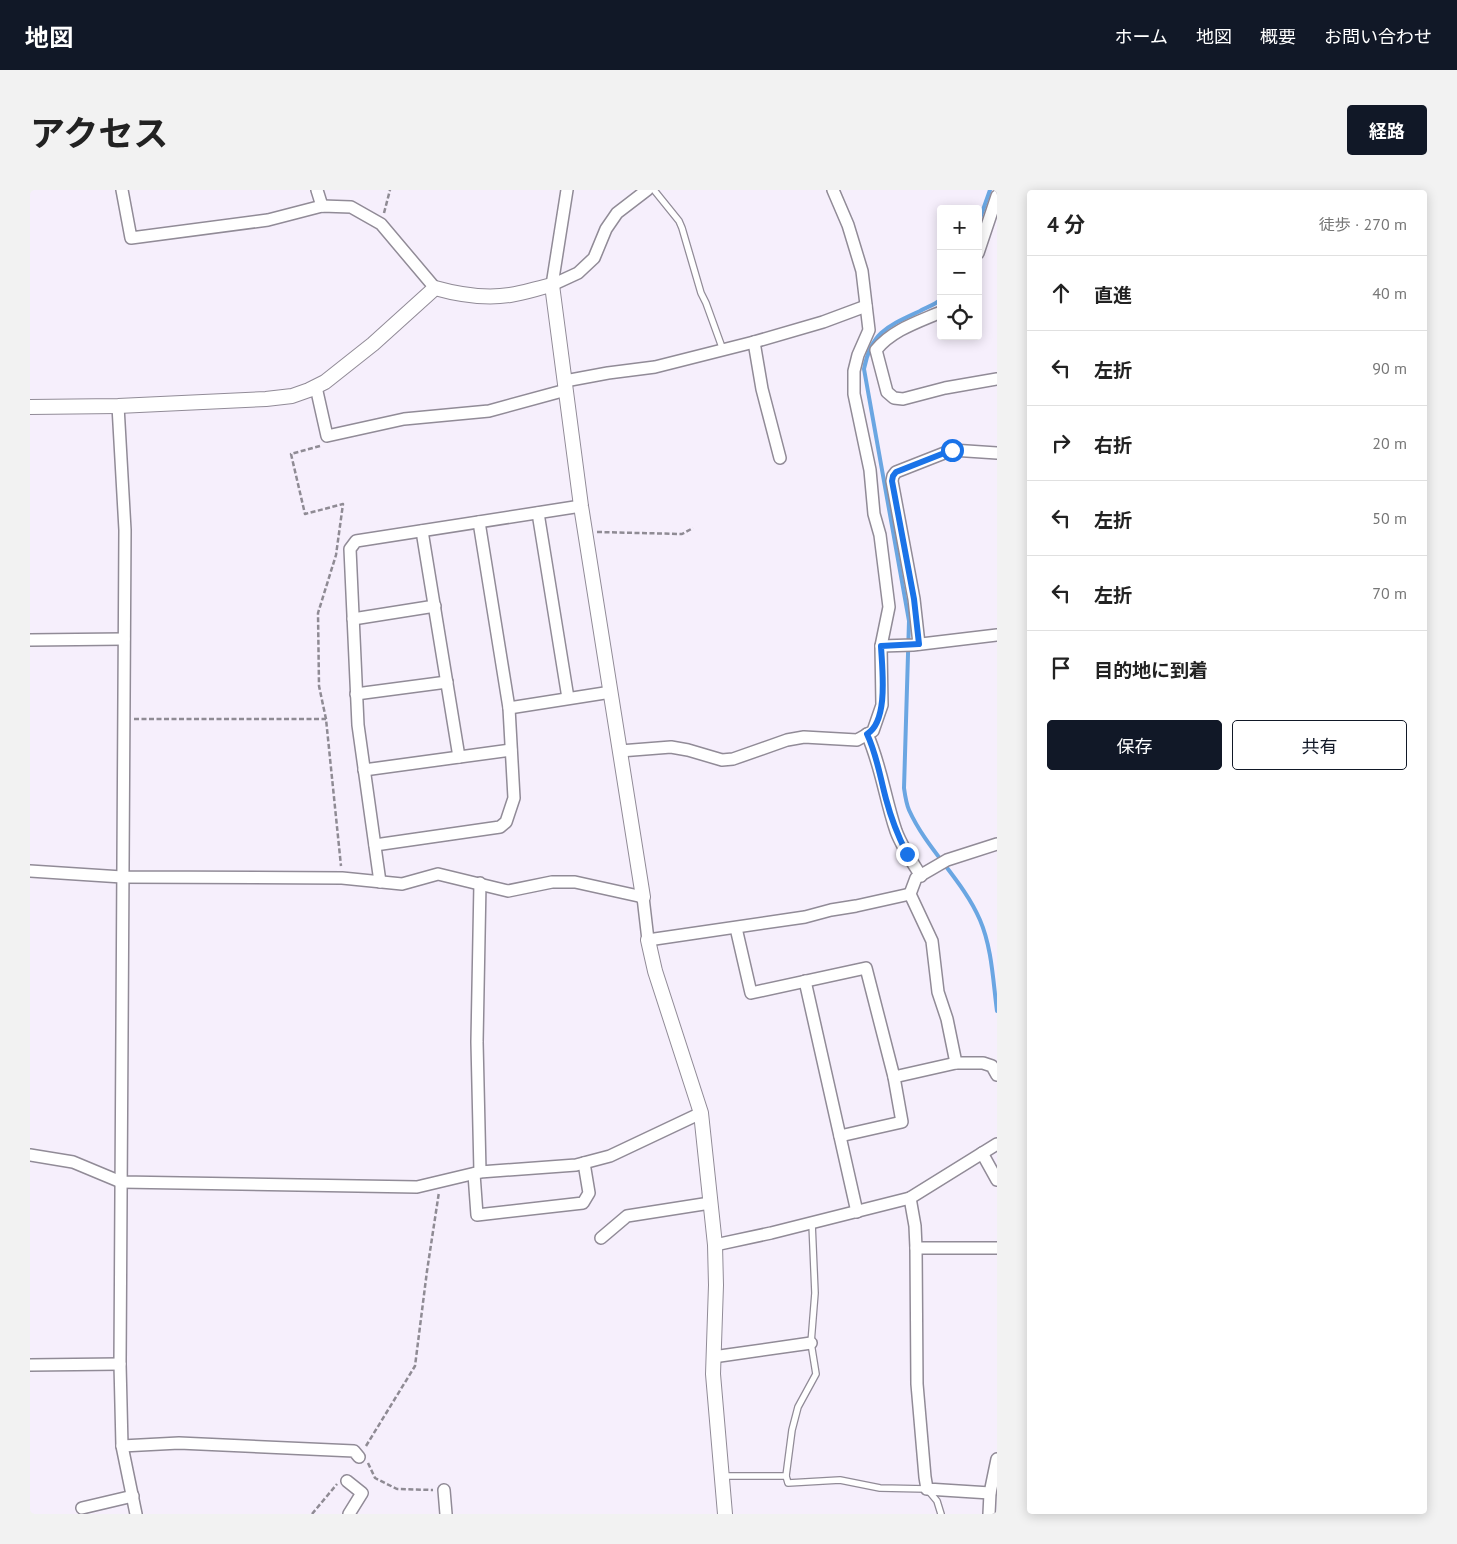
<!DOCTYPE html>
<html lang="ja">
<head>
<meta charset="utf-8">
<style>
	body { margin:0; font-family:"PT Sans","Noto Sans JP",sans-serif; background:#f2f2f2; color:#222 }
	.controls { position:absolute; right:15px; top:15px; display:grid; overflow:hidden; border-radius:5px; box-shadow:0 2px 12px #0003 }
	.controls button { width:45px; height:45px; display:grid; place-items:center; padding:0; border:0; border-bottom:1px solid #e0e0e0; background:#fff; color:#222; font:25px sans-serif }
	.stop { position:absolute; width:15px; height:15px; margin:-11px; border:4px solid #1a73e8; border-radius:50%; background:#fff }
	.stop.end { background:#1a73e8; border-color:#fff; box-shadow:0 1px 5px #0008 }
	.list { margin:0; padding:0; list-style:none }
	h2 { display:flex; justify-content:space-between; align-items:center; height:65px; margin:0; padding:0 20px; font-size:21px }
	h2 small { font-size:16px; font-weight:400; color:#767676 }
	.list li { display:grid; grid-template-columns:32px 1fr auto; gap:15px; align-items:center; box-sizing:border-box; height:75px; padding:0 20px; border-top:1px solid #e0e0e0 }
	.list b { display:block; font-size:19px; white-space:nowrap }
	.list em { font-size:16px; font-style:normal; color:#767676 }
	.actions { display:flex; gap:10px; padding:15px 20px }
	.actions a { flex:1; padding:11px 0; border:1px solid #111827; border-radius:5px; text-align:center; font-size:18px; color:#111827 }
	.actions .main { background:#111827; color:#fff }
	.icon { flex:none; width:28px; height:28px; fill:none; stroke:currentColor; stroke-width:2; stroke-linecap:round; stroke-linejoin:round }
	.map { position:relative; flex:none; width:967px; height:1324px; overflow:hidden; border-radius:5px }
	header { display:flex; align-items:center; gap:30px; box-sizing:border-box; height:70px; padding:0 25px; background:#111827; color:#fff }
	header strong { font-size:24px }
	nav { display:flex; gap:28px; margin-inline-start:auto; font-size:18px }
	.intro { display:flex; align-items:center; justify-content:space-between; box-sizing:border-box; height:120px; padding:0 30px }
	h1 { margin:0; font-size:35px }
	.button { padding:12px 22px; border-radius:5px; background:#111827; color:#fff; font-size:18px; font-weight:700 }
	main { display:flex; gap:30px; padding:0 30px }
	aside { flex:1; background:#fff; border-radius:5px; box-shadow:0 2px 12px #0003 }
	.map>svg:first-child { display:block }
</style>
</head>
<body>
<header>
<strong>地図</strong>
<nav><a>ホーム</a><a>地図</a><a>概要</a><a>お問い合わせ</a></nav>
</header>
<div class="intro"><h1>アクセス</h1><a class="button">経路</a></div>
<main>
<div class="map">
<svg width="967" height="1324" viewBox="0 0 967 1324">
	<rect width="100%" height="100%" fill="#f6effc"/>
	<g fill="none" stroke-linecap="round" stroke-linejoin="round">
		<g stroke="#6aa6e2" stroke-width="4">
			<path d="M948 34 960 0"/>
			<path d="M911 109C905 115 897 117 890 121 858 136 841 142 834 179L879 431 874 598C875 605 876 613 879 620 897 660 933 690 950 730 962 758 963 791 967 821"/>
		</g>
		<g stroke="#918b97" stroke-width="8">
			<g id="service">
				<path d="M624 0 649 31 652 38 671 103 676 113 693 160"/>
				<path d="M692 1286H756L762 1240 768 1217 786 1184 781 1153 785 1103 782 1033"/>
				<path d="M756 1286 758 1293 810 1290 850 1298 897 1299 907 1311 911 1324"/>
			</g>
		</g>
		<g stroke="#918b97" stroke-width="14">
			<g id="minor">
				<path d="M92 0 101 48 238 30 292 16 321 17 351 34 405 98"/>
				<path d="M287 0 292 16"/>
				<path d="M948 63 967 6"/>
				<path d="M522 95 548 83 564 68 576 39 587 23 617 0"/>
				<path d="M522 95 537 0"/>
				<path d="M911 122C888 132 862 140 846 160L857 202 864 208 873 209 915 198 967 189"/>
				<path d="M724 152 732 199 750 268"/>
				<path d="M535 191 578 183 625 177 724 152 793 132 836 116"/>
				<path d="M286 197 297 246 374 229 459 221 536 200"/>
				<path d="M88 216 95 340 90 1174 92 1256 106 1324"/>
				<path d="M508 323 538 508"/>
				<path d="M392 341 429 567"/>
				<path d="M323 429 405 416"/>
				<path d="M0 450 94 449"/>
				<path d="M889 454 884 409 862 291 863 286 866 282 922 260 967 263"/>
				<path d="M851 456 883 455 967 445"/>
				<path d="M326 504 417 492"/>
				<path d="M479 518 581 502"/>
				<path d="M837 544C851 575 855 609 866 641 872 657 882 672 891 686"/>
				<path d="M590 561 641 557 658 560 692 570 703 569 757 550 774 547 827 550 843 541 852 515 851 456 859 417 850 345 844 324 840 280 824 204V181L828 165 839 140 832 81 818 35 803 0"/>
				<path d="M334 580 481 560"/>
				<path d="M967 654 917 670 886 688 880 704 902 751 908 802 917 829 926 873H953L962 876 967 885"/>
				<path d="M345 655 470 637 476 632 484 608 479 518 449 332"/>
				<path d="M0 681 92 687 312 688 372 694 408 684 478 701 522 692H545L613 707 618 750 775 727 801 720 826 716 880 704"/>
				<path d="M350 692 328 535 320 359 326 351 551 316"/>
				<path d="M450 693 447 852 450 982"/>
				<path d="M706 738 721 803 836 778 864 887 926 873"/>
				<path d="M775 791 827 1022"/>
				<path d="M810 946 872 932 864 887"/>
				<path d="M952 963 967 990"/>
				<path d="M0 965 43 972 91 992 387 997 450 982 546 975 580 966 671 923"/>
				<path d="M444 984 447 1025 553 1013 559 1003 554 973"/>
				<path d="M880 1008 885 1036 886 1058 887 1194 895 1287 897 1299 960 1303"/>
				<path d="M571 1048 597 1026 680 1013"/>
				<path d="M685 1055 741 1043 880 1008 967 954"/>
				<path d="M886 1058H967"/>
				<path d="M683 1167 781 1153"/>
				<path d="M0 1175 90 1174"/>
				<path d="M92 1256 149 1253 324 1261 329 1267"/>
				<path d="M317 1291 332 1303 319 1324"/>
				<path d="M414 1300 416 1324"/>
				<path d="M52 1318 103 1306"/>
				<path d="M959 1324 960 1303 967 1269"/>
			</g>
		</g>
		<g stroke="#918b97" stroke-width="16">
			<g id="tertiary">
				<path d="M0 217 88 216 236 209 262 206 279 200 295 192 343 154 405 98C430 105 454 109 480 105 494 103 508 98 522 95L551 316 613 707"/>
				<path d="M618 750 625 781 671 923 685 1055 686 1095 683 1184 695 1324"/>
			</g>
		</g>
		<g stroke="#8f8b94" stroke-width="2.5" stroke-dasharray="5 2.5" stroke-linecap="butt">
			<path d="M354 23 360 0"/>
			<path d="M290 256 261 264 275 324 313 314 306 365 288 423 289 496 296 529 311 676"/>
			<path d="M567 342 652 344 663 338"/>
			<path d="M104 529H296"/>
			<path d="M336 1256 385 1176 397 1081 409 1002"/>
			<path d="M338 1273 345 1288 367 1299 403 1300"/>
			<path d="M282 1324 307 1294"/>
		</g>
		<use href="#service" stroke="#fff" stroke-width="5.5"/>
		<use href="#minor" stroke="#fff" stroke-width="11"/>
		<use href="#tertiary" stroke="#fff" stroke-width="14"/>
	</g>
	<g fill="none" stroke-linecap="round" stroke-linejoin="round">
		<path stroke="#1a73e8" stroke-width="6" d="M877 664C868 646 861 628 856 609 850 587 847 565 837 544 859 531 852 478 851 456L889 454 884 409 862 291 863 286 866 282 922 260"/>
	</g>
</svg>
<div class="controls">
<button>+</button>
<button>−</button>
<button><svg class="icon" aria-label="locate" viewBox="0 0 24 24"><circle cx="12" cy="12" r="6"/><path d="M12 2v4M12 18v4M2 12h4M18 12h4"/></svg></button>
</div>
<div class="stop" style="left:922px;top:260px"></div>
<div class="stop end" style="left:877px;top:664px"></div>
</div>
<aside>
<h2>4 分<small>徒歩 · 270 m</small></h2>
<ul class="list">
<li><svg class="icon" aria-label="ahead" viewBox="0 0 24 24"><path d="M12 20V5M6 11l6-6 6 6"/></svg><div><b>直進</b></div><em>40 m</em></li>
<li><svg class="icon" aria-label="left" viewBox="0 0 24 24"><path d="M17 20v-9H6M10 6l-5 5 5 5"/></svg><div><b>左折</b></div><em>90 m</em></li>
<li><svg class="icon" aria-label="right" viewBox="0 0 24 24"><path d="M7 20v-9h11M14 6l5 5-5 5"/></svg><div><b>右折</b></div><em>20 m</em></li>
<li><svg class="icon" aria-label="left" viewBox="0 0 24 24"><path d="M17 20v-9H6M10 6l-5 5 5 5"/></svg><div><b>左折</b></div><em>50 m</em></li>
<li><svg class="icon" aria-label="left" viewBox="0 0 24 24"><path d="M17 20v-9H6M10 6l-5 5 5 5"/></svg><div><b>左折</b></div><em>70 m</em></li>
<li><svg class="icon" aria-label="arrive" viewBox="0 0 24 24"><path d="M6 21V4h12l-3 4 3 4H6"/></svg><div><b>目的地に到着</b></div></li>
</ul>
<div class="actions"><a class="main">保存</a><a>共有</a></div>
</aside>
</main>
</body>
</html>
